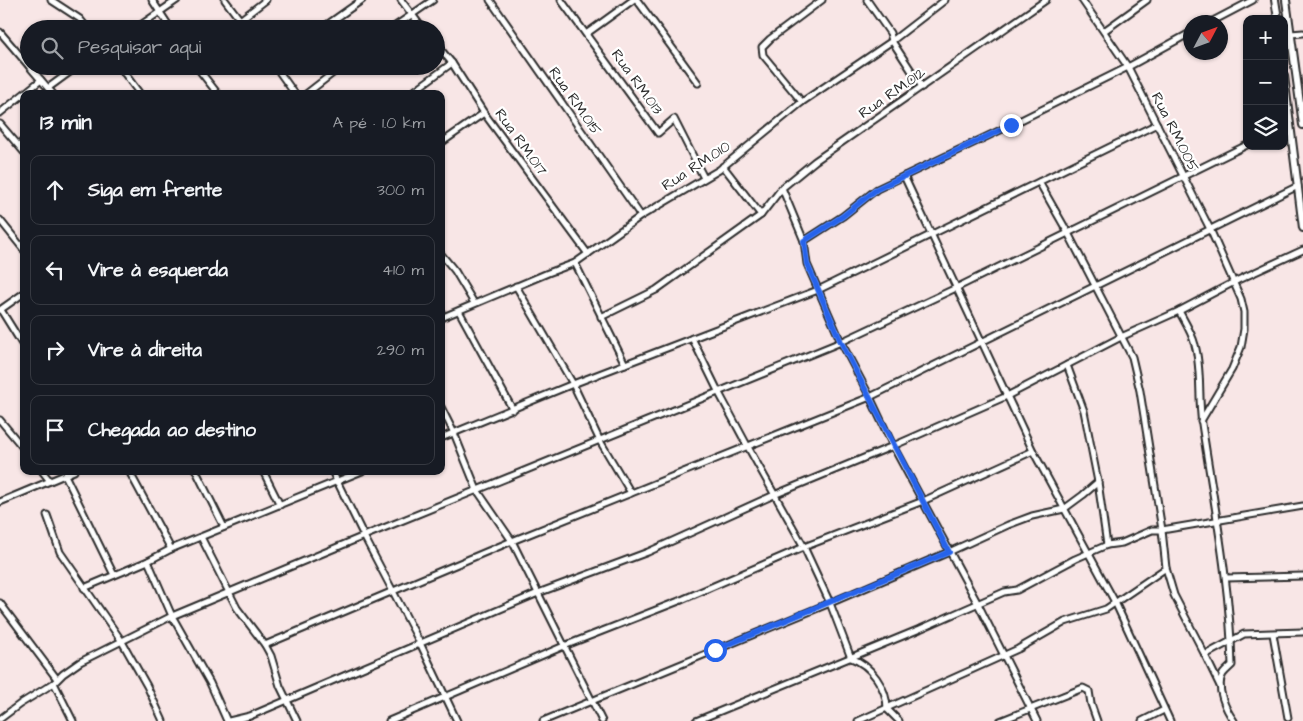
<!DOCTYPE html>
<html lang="pt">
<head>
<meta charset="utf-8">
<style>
	body { margin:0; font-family:"Architects Daughter",sans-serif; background:#242831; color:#f1f3f6 }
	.controls { position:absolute; right:15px; top:15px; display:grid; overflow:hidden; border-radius:10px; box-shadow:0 1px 4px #0004 }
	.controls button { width:45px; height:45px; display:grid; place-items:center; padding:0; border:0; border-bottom:1px solid #363941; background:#171b24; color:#f1f3f6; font:25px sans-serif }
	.compass { position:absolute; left:1183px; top:15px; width:45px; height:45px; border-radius:50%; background:#171b24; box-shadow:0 1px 4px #0004; rotate:49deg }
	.stop { position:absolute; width:15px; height:15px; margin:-11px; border:4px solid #2563eb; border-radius:50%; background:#fff }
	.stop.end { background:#2563eb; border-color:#fff; box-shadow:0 1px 5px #0008 }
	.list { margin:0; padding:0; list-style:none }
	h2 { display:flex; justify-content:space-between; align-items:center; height:65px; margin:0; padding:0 20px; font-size:21px }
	h2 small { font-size:16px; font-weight:400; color:#9ea1a6 }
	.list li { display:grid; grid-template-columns:32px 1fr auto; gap:15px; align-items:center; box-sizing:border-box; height:70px; margin:0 10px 10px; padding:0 10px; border:1px solid #363941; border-radius:10px }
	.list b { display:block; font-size:19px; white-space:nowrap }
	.list em { font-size:16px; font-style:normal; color:#9ea1a6 }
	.icon { flex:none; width:28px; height:28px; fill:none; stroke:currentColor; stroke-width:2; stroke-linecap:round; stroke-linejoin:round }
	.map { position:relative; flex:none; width:1303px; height:721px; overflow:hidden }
	.search { position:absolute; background:#171b24; box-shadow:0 1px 4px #0004; left:20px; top:20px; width:425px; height:55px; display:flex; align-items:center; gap:12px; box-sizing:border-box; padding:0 18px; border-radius:28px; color:#9ea1a6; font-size:19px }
	.panel { position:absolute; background:#171b24; box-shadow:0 1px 4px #0004; left:20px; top:90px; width:425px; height:385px; border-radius:10px }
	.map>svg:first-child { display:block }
</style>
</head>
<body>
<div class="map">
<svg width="1303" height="721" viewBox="0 0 1303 721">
	<rect width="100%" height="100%" fill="#f8e6e6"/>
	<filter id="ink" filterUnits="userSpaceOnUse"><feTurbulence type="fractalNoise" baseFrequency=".02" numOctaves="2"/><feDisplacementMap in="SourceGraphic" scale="10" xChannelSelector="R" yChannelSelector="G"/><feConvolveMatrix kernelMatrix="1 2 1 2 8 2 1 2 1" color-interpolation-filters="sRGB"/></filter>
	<g filter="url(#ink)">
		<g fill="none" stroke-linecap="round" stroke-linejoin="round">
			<g stroke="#2b2b2b" stroke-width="9">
				<g id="minor">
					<path d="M51 0 80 19 88 29"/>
					<path d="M152 0 171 29"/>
					<path d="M225 0 247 29"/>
					<path d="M401 0 423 29"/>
					<path d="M490 0 641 216"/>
					<path d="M561 0 658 133 674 119 704 178"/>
					<path d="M637 0 698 83"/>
					<path d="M867 0 890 33 892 41 922 87"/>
					<path d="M1082 0 1128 67 1210 229 1241 299 1244 312V329L1241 347 1232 369 1201 421"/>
					<path d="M240 20 266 0"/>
					<path d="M1211 22 1253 0"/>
					<path d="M135 29 177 0"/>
					<path d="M321 29 362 0"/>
					<path d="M391 29 433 0"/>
					<path d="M1104 31 1147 0"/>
					<path d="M0 32 29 66"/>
					<path d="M586 34 633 0"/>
					<path d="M1291 34 1303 33"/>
					<path d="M436 44 452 63 484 113 588 254"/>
					<path d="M29 66 53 94"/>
					<path d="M119 66 140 94"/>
					<path d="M196 66 218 94"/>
					<path d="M275 66 295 94"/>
					<path d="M48 88 78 66"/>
					<path d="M306 94 342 66"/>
					<path d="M410 94 452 63"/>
					<path d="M802 102 763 55 762 47 770 39 822 0"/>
					<path d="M0 113 41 80"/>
					<path d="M0 124 24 152"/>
					<path d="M441 143 484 113"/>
					<path d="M723 166 761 215"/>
					<path d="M904 176 1033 451 1115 602 1170 721"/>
					<path d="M1039 182 1068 233 1132 357 1140 391 1162 530 1166 568 1174 595 1205 655"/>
					<path d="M782 188 804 241 807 264 841 342 870 397 893 446 978 604 1037 721"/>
					<path d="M0 220 24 250"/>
					<path d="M804 241 843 216 877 189 1011 125 1128 67 1190 33"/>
					<path d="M441 254 455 271 474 303"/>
					<path d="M575 263 625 364"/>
					<path d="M516 286 573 384 600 441 631 493"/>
					<path d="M0 310 24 293"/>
					<path d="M1 310 24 347"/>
					<path d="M459 311 513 410"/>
					<path d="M1179 311C1185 322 1192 333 1195 345 1202 370 1198 398 1202 424 1214 504 1230 583 1232 665 1229 668 1226 670 1223 674 1215 687 1226 710 1234 721"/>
					<path d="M601 317 656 290 761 215 782 188 815 161 1046 0"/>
					<path d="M441 318 548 273 575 263 641 216 719 170 802 102 892 41 945 0"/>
					<path d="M692 338 718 391 748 447 804 547 830 603 851 658C871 665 887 688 887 709L899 721"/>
					<path d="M1067 365 1084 411 1098 482 1107 545"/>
					<path d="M441 407 454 433 477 490 512 541 602 721"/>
					<path d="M0 420 24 449"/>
					<path d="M441 438 573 384 818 290 1157 124"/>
					<path d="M42 471 50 481"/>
					<path d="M129 471 171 549"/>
					<path d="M196 471 224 527"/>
					<path d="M263 471 280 505"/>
					<path d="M332 471 364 536 420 643 457 721"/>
					<path d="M65 475 114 575"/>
					<path d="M0 502 74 471"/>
					<path d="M47 515 60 552 121 640 147 686 163 721"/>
					<path d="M201 537 237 608 265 645 271 656 280 686 297 721"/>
					<path d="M148 561 172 616 210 683 227 721"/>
					<path d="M1226 578 1303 576"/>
					<path d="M84 588 148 561 171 549 362 471"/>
					<path d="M0 603 57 679"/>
					<path d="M1273 634 1288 718"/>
					<path d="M265 645 512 541 870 397 1298 186"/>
					<path d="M54 683 63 674 80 662 172 616 364 536 841 342 956 288 1247 145"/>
					<path d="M1220 686 1205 655 1244 634 1303 632"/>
					<path d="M0 719 20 704 54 683 73 721"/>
					<path d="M229 721 250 716 538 593 648 552 774 495 893 446 1007 396 1121 337 1179 311 1238 280 1303 250"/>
					<path d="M389 721 564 646 679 601 804 547 923 501 1033 451"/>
					<path d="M543 721 830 603 949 552 1008 525 1032 516 1064 509 1083 495 1098 482"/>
					<path d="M696 721 920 629 1004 592 1017 590 1075 559 1107 545 1122 543 1152 530H1162L1303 506"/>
					<path d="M858 721 1018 649 1065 622 1106 609 1166 568"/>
					<path d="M1000 721 1083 688 1089 691 1091 704 1097 721"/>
					<path d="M1142 721 1164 710"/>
				</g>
			</g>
			<g stroke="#2b2b2b" stroke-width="10">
				<g id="tertiary">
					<path d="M1275 0 1278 19"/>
					<path d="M1286 0 1303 125"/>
					<path d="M1284 76 1303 228"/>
				</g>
			</g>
			<use href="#minor" stroke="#fff" stroke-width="5"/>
			<use href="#tertiary" stroke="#fff" stroke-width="6"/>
		</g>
	</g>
	<g fill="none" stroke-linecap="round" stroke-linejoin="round" filter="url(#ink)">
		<path stroke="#2563eb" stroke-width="6" d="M715 650 949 552 841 342 807 264 804 241 843 216 877 189 1011 125"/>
	</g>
	<g text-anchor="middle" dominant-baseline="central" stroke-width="4.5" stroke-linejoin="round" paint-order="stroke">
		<g font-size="15" fill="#2b2b2b" stroke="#fff">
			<text transform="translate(637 82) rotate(54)">Rua RM.013</text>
			<text transform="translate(892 93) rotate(-35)">Rua RM.012</text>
			<text transform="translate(575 101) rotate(55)">Rua RM.015</text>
			<text transform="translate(1175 132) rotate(63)">Rua RM.005</text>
			<text transform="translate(521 142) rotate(54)">Rua RM.017</text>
			<text transform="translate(696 166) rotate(-33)">Rua RM.010</text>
		</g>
	</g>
</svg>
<div class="controls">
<button>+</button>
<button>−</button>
<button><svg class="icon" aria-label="layers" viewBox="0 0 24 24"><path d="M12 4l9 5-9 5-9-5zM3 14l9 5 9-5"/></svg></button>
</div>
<svg class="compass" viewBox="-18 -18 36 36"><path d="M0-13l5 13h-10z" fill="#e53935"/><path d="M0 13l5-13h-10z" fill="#9ea1a6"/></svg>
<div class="stop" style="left:715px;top:650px"></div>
<div class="stop end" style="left:1011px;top:125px"></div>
<div class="search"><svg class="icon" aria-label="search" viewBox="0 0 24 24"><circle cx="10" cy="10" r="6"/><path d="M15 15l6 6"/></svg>Pesquisar aqui</div>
<section class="panel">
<h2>13 min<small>A pé · 1.0 km</small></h2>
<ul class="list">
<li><svg class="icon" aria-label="ahead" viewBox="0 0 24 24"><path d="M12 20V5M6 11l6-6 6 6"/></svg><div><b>Siga em frente</b></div><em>300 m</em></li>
<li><svg class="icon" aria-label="left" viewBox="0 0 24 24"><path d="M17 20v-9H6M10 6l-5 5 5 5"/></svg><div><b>Vire à esquerda</b></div><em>410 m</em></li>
<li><svg class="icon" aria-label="right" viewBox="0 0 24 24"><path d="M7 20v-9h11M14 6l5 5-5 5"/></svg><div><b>Vire à direita</b></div><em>290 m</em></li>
<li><svg class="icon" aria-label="arrive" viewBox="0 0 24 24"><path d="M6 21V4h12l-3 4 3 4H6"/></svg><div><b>Chegada ao destino</b></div></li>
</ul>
</section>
</div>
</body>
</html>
